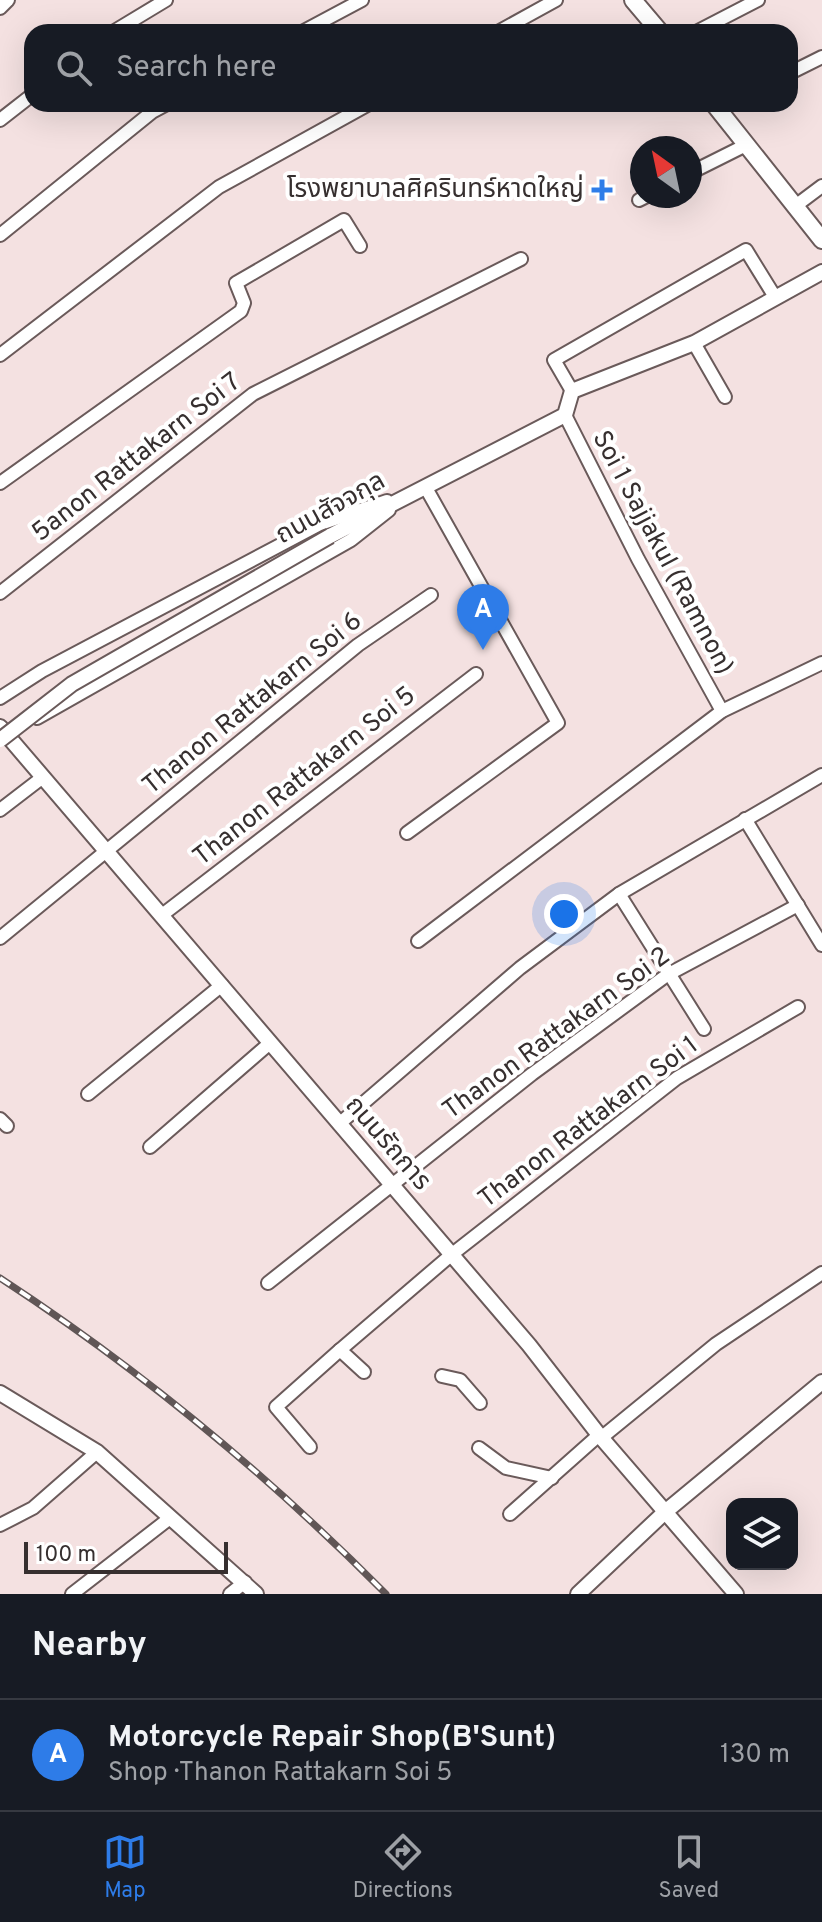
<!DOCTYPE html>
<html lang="en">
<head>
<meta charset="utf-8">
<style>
	body { margin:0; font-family:Overpass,"Noto Sans Thai",sans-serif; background:#20242c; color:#f1f3f6 }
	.controls { position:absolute; right:24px; bottom:24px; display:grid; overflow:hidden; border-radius:16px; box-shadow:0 8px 32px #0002 }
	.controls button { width:72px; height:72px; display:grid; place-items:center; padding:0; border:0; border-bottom:2px solid #363941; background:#171b24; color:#f1f3f6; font:40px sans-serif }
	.compass { position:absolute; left:630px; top:136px; width:72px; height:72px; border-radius:50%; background:#171b24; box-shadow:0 8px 32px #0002; rotate:327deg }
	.scale { position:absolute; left:24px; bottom:20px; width:204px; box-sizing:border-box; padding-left:8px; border:4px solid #362f2f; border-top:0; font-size:22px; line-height:28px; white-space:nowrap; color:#362f2f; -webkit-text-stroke:6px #fff; paint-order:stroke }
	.you { position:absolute; left:564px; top:914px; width:28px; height:28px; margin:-20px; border:6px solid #fff; border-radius:50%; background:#1a73e8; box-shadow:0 0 0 12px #1a73e833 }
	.badge { display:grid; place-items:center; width:52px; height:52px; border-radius:50%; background:#2e7ce8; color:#fff; font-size:26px; font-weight:700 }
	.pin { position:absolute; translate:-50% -66px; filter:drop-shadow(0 2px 4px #0008) }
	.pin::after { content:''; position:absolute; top:42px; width:28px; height:24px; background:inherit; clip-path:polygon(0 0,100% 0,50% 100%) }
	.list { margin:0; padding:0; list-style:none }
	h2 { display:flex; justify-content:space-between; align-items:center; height:104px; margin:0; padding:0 32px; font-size:34px }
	h2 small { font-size:26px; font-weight:400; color:#9ea1a6 }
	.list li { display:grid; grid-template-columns:52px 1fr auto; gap:24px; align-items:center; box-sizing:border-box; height:112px; padding:0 32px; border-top:2px solid #363941 }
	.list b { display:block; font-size:30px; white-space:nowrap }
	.list p { margin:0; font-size:26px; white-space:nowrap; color:#9ea1a6 }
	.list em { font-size:26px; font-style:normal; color:#9ea1a6 }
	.icon { flex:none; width:44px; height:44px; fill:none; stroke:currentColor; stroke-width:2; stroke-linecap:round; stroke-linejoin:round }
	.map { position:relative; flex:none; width:822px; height:1594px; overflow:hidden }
	.search { position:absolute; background:#171b24; box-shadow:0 8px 32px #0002; left:24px; right:24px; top:24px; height:88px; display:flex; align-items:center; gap:20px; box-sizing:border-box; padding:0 28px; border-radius:24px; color:#9ea1a6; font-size:30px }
	.sheet { height:216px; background:#171b24 }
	nav { display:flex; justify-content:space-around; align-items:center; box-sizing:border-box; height:112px; border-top:2px solid #363941; background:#171b24; font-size:22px; color:#9ea1a6 }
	nav a { display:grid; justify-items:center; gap:4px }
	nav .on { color:#2e7ce8 }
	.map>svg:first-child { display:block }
</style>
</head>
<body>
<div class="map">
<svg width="822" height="1594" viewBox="0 0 822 1594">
	<rect width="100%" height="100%" fill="#f4e1e1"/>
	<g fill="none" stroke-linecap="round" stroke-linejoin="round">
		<g stroke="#6a5a5a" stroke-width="16">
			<g id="minor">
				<path d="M0 8 8 0"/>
				<path d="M113 32 166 0"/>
				<path d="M302 32 362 0"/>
				<path d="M498 32 556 0"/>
				<path d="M696 32 758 0"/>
				<path d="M790 73 822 57"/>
				<path d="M0 120 32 95"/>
				<path d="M690 173 744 146"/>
				<path d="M639 200 647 196"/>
				<path d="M794 207 822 186"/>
				<path d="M0 235 152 112 167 104"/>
				<path d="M694 343 725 397"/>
				<path d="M0 355 219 187 369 104"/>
				<path d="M572 391 554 360 746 250 775 297"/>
				<path d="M565 415 638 559 722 711"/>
				<path d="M0 483 241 311 244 303 236 283 344 220 360 246"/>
				<path d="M0 593 253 394 521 259"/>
				<path d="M0 698 42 671 320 524 387 501"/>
				<path d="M37 718 351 540 389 510"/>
				<path d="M0 810 43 777"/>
				<path d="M745 819 822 945"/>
				<path d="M407 833 558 723 426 488 419 490"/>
				<path d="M619 894 704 1029"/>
				<path d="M162 915 476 674"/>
				<path d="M0 938 358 645 431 595"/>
				<path d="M418 941 722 711 822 663"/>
				<path d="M88 1094 222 985"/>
				<path d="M0 1119 7 1126"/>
				<path d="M339 1124 520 968 619 894 822 775"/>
				<path d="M150 1147 270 1043"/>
				<path d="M268 1283 532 1074 667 975 798 905"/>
				<path d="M364 1372 340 1350 451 1255 677 1078 798 1007"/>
				<path d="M442 1376 460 1380 480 1403"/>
				<path d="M601 1438 716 1344 822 1273"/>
				<path d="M310 1447 276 1407 340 1350"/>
				<path d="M479 1448 506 1468 552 1478"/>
				<path d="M510 1514 599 1435"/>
				<path d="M0 1525 33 1508 97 1452"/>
				<path d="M72 1594 170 1518"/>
				<path d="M230 1594 245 1582"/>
			</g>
		</g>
		<g stroke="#6a5a5a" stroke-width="18">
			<g id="tertiary">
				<path d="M330 536 565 415 572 391 694 343 822 272"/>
				<path d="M0 727 529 1345 599 1435 736 1594"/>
				<path d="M0 1393 97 1452 256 1594"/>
				<path d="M578 1594 665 1512 822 1382"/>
			</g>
		</g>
		<g stroke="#6a5a5a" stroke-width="20">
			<g id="secondary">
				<path d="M633 0 660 32"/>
				<path d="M714 104 822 240"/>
			</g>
		</g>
		<use href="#minor" stroke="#fff" stroke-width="12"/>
		<use href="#tertiary" stroke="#fff" stroke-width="14"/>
		<use href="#secondary" stroke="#fff" stroke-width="16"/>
		<g stroke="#605656" stroke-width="7">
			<path id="rail" d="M0 1278C141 1370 268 1475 386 1594"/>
		</g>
		<use href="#rail" stroke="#fff" stroke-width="4" stroke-dasharray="12" stroke-linecap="butt"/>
		<g stroke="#6a5a5a" stroke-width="18" stroke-linecap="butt">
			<path id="tertiary-bridge" d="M0 740 72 684 330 536"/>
		</g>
		<use href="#tertiary-bridge" stroke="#fff" stroke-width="14"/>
	</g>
	<path fill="#2e7ce8" stroke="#fff" stroke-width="3" d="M598 178h8v8h8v8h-8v8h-8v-8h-8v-8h8z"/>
	<g text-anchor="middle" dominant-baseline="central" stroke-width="8" stroke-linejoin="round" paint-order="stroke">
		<g font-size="26" fill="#362f2f" stroke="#fff" text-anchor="end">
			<text x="584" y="190">โรงพยาบาลศิครินทร์หาดใหญ่</text>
		</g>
		<g font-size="26" fill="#362f2f" stroke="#fff">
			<text transform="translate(137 458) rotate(-38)">5anon Rattakarn Soi 7</text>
			<text transform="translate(331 509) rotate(-29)">ถนนสัจจกุล</text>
			<text transform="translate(662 553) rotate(62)">Soi 1 Sajjakul (Ramnon)</text>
			<text transform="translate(253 704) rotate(-39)">Thanon Rattakarn Soi 6</text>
			<text transform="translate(305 777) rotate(-38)">Thanon Rattakarn Soi 5</text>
			<text transform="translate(557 1034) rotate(-36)">Thanon Rattakarn Soi 2</text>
			<text transform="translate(589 1123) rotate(-37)">Thanon Rattakarn Soi 1</text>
			<text transform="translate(387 1144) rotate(49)">ถนนรัถการ</text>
		</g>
	</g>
</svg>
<div class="controls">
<button><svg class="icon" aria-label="layers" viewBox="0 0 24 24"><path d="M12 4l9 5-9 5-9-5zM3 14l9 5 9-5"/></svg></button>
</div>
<svg class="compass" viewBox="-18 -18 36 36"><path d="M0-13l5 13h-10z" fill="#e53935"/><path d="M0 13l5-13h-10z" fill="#9ea1a6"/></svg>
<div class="scale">100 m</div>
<div class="you"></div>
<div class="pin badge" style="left:483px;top:650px">A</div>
<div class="search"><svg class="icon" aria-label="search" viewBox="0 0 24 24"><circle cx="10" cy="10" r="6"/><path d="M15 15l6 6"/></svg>Search here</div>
</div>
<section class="sheet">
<h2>Nearby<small></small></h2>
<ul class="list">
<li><span class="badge">A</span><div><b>Motorcycle Repair Shop(B'Sunt)</b><p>Shop · Thanon Rattakarn Soi 5</p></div><em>130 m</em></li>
</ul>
</section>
<nav>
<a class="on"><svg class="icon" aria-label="map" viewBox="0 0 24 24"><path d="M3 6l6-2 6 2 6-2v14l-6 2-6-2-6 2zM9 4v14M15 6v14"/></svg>Map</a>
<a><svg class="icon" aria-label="directions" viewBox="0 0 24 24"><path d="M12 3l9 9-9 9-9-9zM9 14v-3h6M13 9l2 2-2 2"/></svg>Directions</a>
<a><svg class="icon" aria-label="saved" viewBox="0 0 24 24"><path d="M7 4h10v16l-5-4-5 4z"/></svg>Saved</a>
</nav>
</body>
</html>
